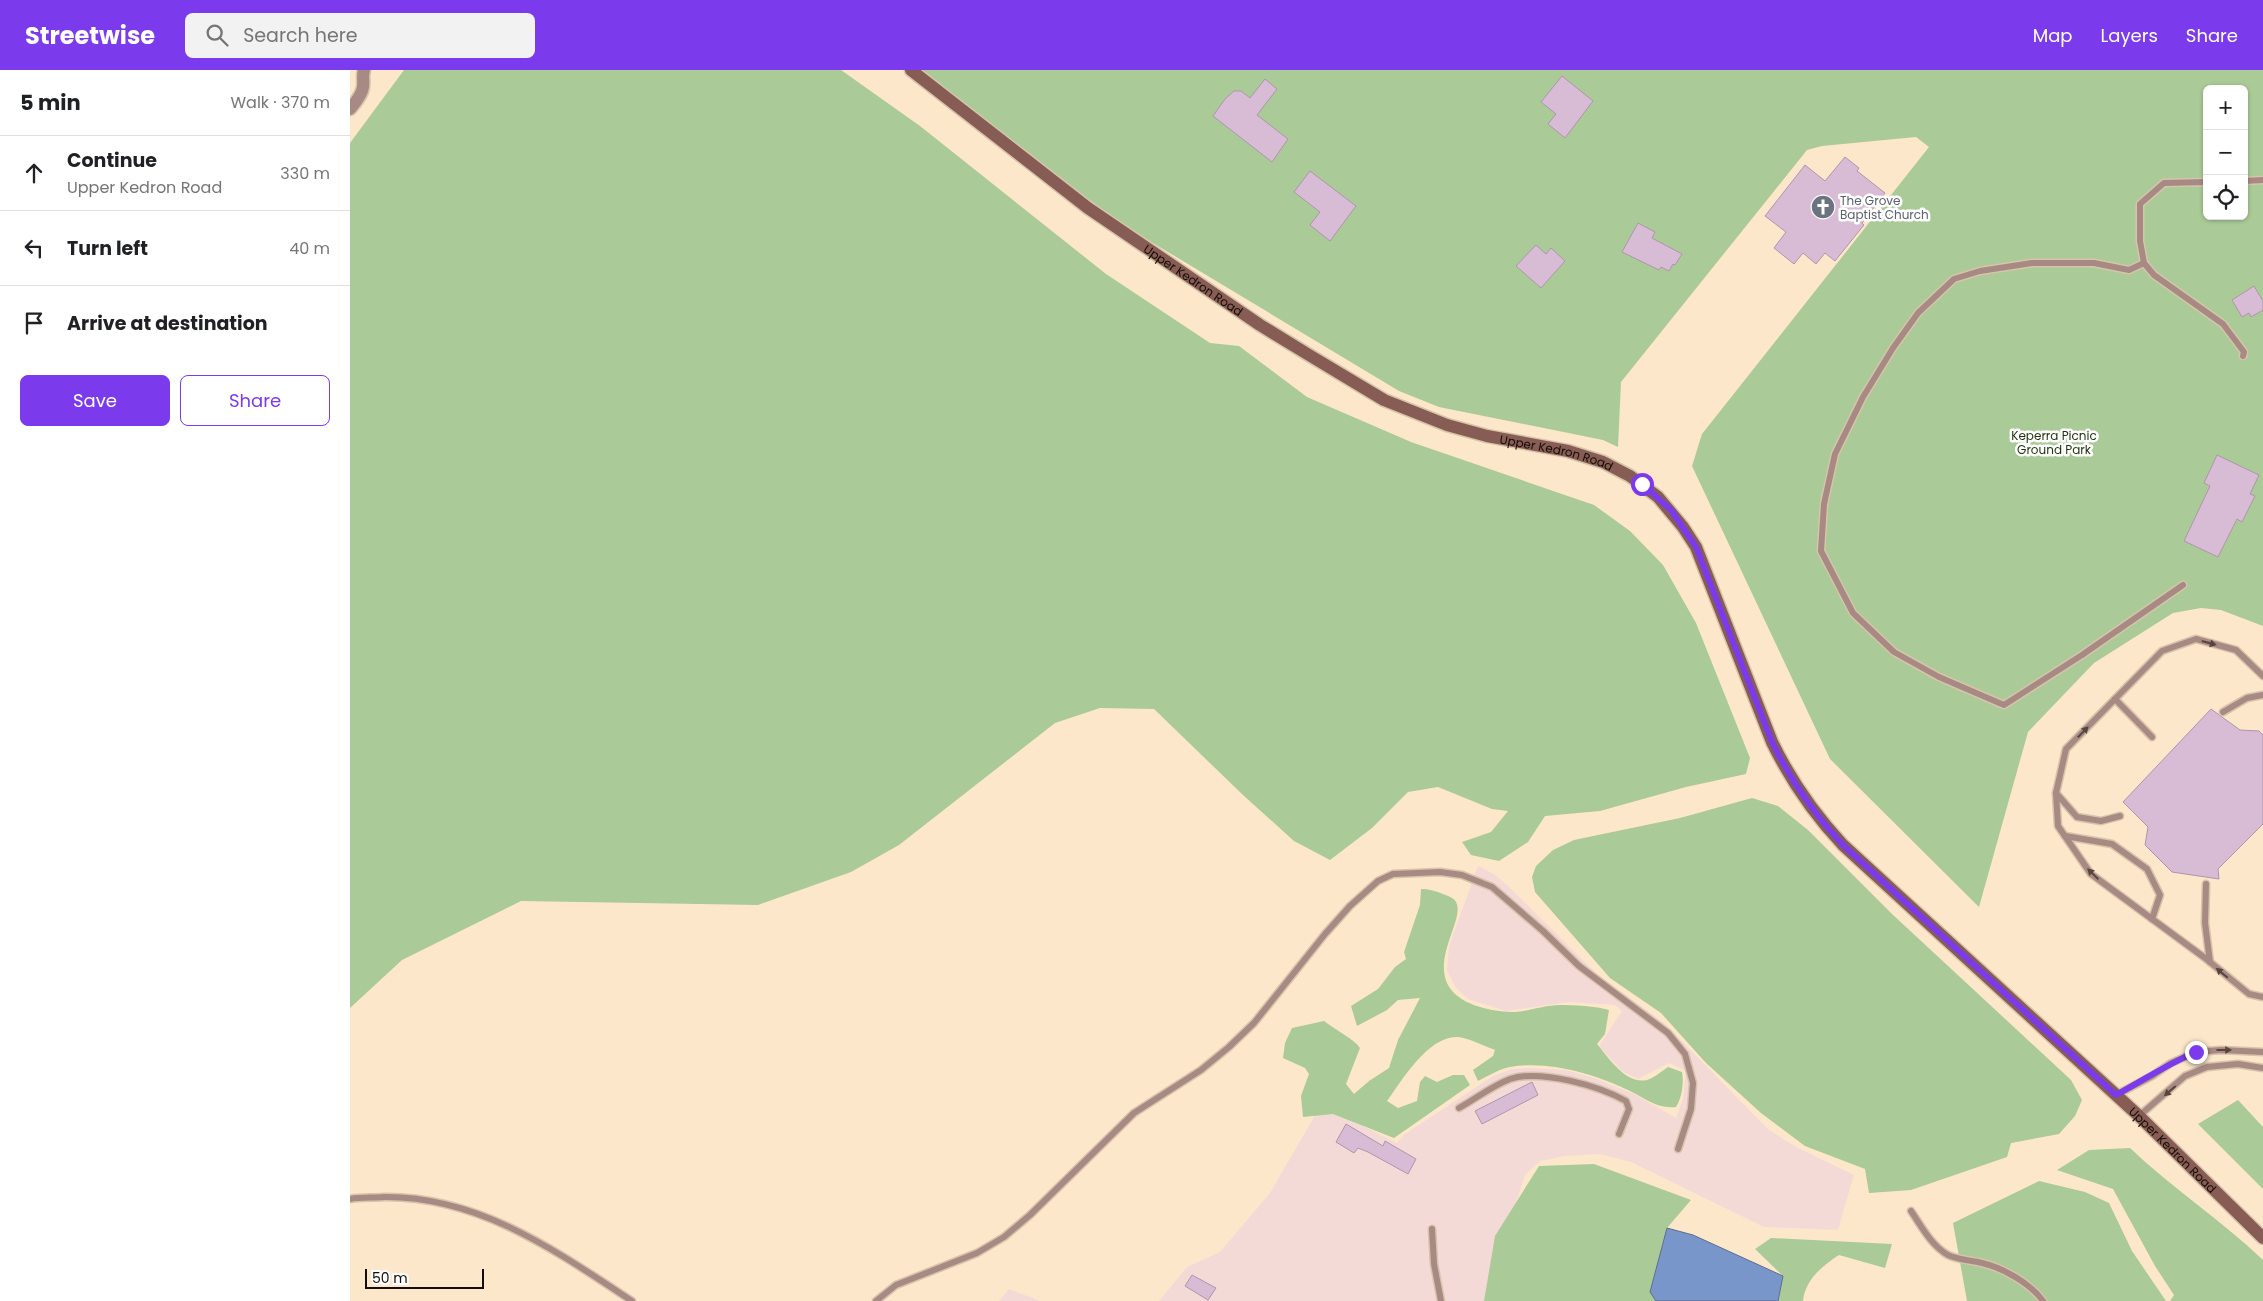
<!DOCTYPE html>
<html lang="en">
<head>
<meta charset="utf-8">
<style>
	body { margin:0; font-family:Poppins,sans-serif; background:#f2f2f2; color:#202124 }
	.controls { position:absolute; right:15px; top:15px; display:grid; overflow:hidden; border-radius:8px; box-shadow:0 1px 4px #0004 }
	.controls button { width:45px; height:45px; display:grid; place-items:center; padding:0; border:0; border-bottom:1px solid #e0e0e0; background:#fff; color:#202124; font:25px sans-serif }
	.scale { position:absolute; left:15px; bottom:12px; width:119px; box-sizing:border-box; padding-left:5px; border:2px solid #140d04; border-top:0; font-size:14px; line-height:18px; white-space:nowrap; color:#140d04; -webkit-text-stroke:4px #fff; paint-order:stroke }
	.stop { position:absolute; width:15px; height:15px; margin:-11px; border:4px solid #7c3aed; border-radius:50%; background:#fff }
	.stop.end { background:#7c3aed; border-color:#fff; box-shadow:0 1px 5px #0008 }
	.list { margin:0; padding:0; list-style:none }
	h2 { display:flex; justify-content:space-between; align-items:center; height:65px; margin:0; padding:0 20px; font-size:21px }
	h2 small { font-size:16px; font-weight:400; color:#757577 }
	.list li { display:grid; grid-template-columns:32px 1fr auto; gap:15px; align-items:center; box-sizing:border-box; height:75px; padding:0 20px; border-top:1px solid #e0e0e0 }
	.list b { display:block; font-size:19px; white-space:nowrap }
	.list p { margin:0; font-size:16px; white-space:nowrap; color:#757577 }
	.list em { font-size:16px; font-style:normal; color:#757577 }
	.actions { display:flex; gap:10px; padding:15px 20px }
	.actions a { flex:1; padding:11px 0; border:1px solid #7c3aed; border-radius:8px; text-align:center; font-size:18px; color:#7c3aed }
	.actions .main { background:#7c3aed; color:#fff }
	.icon { flex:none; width:28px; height:28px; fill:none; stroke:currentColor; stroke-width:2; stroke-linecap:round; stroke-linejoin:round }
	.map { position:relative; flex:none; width:1913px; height:1231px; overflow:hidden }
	header { display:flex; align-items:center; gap:30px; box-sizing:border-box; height:70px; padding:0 25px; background:#7c3aed; color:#fff }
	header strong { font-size:24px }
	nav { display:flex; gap:28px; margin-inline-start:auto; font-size:18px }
	.search { width:350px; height:45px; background:#f2f2f2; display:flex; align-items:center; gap:12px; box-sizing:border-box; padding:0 18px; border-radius:8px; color:#757577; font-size:19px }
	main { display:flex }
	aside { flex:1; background:#fff }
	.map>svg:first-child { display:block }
</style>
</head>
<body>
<header>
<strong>Streetwise</strong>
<div class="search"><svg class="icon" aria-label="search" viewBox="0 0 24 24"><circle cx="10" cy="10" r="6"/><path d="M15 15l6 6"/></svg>Search here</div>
<nav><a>Map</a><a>Layers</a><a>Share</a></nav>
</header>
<main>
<aside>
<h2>5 min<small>Walk · 370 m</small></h2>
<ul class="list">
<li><svg class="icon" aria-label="ahead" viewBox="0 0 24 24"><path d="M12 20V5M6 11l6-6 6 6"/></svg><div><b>Continue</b><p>Upper Kedron Road</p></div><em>330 m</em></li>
<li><svg class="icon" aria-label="left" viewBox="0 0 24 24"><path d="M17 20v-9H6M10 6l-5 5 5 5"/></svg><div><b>Turn left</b></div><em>40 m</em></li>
<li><svg class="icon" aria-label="arrive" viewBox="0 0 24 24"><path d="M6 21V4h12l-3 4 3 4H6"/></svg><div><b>Arrive at destination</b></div></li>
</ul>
<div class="actions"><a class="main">Save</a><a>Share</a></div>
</aside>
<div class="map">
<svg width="1913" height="1231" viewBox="0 0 1913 1231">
	<rect width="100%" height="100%" fill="#fde7ca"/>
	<g fill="#f4dad6">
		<path d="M1128 796 1144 804 1158 816 1249 906 1314 953 1418 1059 1446 1077 1504 1105 1488 1160 1414 1157 1281 1092 1250 1084 1215 1086 1190 1091 1175 1105 1135 1231H809L837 1197 870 1182 920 1123 971 1035 1047 1073 1055 1064 1143 1006 1162 999 1181 998 1216 1000 1244 1008 1284 1024 1326 1048 1333 1029 1336 1001 1319 993 1288 1009 1272 1001 1249 976 1272 941 1265 935 1219 932 1156 941 1118 929 1105 917 1097 900 1099 876Z"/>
		<path d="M659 1219 690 1231H649Z"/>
	</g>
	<g fill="#aaca97" fill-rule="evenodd">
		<path d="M54 0H491L570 56 756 204 860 273 889 276 957 327 1061 372 1244 435 1280 461 1313 495 1346 553 1400 688 1396 704 1336 717 1250 741 1195 746 1178 772 1149 791 1121 785 1112 772 1141 762 1158 741 1142 739 1088 717 1058 722 1022 758 980 790 944 771 893 725 804 639 750 638 705 653 549 775 501 802 408 835 171 831 52 890 0 938V73Z"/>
		<path d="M571 0H1913V556L1871 540 1851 538 1823 543 1744 593 1678 662 1629 837 1480 689 1342 396 1352 364 1579 77 1566 67 1472 76 1457 80 1271 312 1268 377 1253 370 1089 337 1049 321 783 161 718 115ZM1857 19H1894V146H1857Z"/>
		<path d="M1402 728 1428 736 1458 760 1542 844 1721 1010 1732 1030 1725 1046 1709 1064 1661 1073 1657 1087 1561 1120 1519 1123 1515 1099 1455 1076 1411 1043 1356 993 1311 943 1260 908 1185 822 1182 807 1186 796 1203 780 1224 770 1330 748Z"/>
		<path d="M1071 819C1079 819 1086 821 1093 824 1098 826 1104 828 1106 832 1116 850 1076 894 1104 923 1118 937 1146 942 1165 942 1180 941 1195 935 1210 935 1224 935 1246 936 1259 940L1255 964 1247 974C1259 988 1276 1015 1297 1010 1304 1008 1312 1001 1318 997L1332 1002C1334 1012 1332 1028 1326 1037 1307 1039 1296 1029 1280 1021 1246 1004 1198 990 1160 997 1149 999 1138 1006 1128 1011L1123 1000 1143 986 1145 980C1134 976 1119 968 1108 967 1079 965 1052 1010 1037 1031L1048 1038 1067 1031 1070 1012 1075 1006 1087 1012 1103 1005H1114L1120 1015 1044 1068 983 1044 953 1047 951 1026 959 1004 955 998 933 988 935 973 942 958 974 951C985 960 1003 968 1010 978L996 1014 1004 1024 1019 1011 1039 998 1048 970 1070 928 1048 930 1037 940 1007 956 1001 936 1028 919 1045 897 1056 889 1054 882 1070 835Z"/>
		<path d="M1888 1030 1913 1057V1119L1848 1054Z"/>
		<path d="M1780 1078C1822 1118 1871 1150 1913 1190V1231H1820L1824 1225 1805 1196 1763 1119 1707 1100 1739 1080Z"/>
		<path d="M1244 1094 1341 1130 1317 1158 1300 1222 1306 1231H1134L1145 1166 1189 1096Z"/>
		<path d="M1689 1111 1735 1122 1759 1133 1782 1181 1816 1231H1617L1603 1153Z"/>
		<path d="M1421 1168 1542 1174 1535 1198 1489 1185C1472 1196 1455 1210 1453 1231H1428L1433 1206 1405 1179Z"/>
	</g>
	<path fill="#7896ca" stroke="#5a6d8f" d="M1317 1158 1343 1165 1433 1206 1428 1231H1306L1300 1222Z"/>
	<g fill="#d8bcd5" stroke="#af95ac">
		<path d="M1212 6 1243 31 1215 68 1198 54 1206 44 1191 32Z"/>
		<path d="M915 9 927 19 907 45 938 69 922 92 863 46 875 29 884 21H891L900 28Z"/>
		<path d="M1495 87 1509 98 1507 101 1535 123 1512 153 1514 155 1485 191 1475 183 1466 194 1453 183 1444 194 1424 178 1436 162 1415 146 1455 95 1475 111Z"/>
		<path d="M960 101 1006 136 980 171 960 155 970 142 944 122Z"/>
		<path d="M1288 153 1305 162 1302 168 1332 184 1325 195 1323 194 1319 201 1311 197 1309 200 1272 182Z"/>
		<path d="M1186 175 1196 184 1201 178 1215 191 1191 218 1166 196Z"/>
		<path d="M1904 216 1913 231V240L1901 247 1899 243 1892 247 1882 230Z"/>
		<path d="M1867 385 1909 405 1900 424 1905 426 1892 452 1887 449 1868 487 1834 471 1860 416 1854 413Z"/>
		<path d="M1861 639 1890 660 1909 661 1913 665V754L1868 799 1869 809 1822 802 1795 775 1798 757 1773 732Z"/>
		<path d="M1182 1012 1188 1025 1132 1054 1125 1041Z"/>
		<path d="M996 1054 1033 1076 1035 1071 1066 1089 1058 1104 1018 1082 1008 1078 1004 1083 986 1072Z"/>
		<path d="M842 1205 866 1218 858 1230 835 1216Z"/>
	</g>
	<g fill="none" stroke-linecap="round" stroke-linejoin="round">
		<g stroke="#d8c4aa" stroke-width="9">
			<g id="service">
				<path d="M1894 111 1913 110"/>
				<path d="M1857 112 1814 113 1790 134V171L1794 193 1804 205 1873 254 1894 282 1893 286"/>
				<path d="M1794 193 1779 200 1744 193H1682L1630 201 1604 209 1568 243 1543 278 1513 327 1485 384 1474 434 1471 481 1503 543 1544 582 1589 607 1654 635 1732 585 1833 515"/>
				<path d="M1913 606 1886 580 1846 569 1812 581 1716 679 1706 723 1708 756 1741 804 1855 888 1899 924 1913 927"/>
				<path d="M1765 629 1802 667"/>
				<path d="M1873 642 1897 628 1913 625"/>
				<path d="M1706 723 1727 747 1751 751 1770 746"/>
				<path d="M1715 766 1762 774 1797 799 1810 825 1802 849"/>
				<path d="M1856 814 1855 853 1860 892"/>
				<path d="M1766 1025 1802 1006 1821 993 1846 982 1871 980 1913 982"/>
				<path d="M1109 1038C1125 1029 1142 1016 1160 1009 1191 999 1249 1016 1276 1031L1279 1039 1269 1064"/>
				<path d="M1789 1046 1835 1006 1857 997 1888 994 1913 998"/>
				<path d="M0 1129C11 1127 23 1128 34 1127 129 1126 206 1181 282 1231"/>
				<path d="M1561 1141C1572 1157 1581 1175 1598 1185 1608 1190 1621 1190 1632 1193 1653 1198 1680 1213 1693 1231"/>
				<path d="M1082 1159 1084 1194 1091 1231"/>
				<path d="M526 1231 546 1215 627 1183 654 1167 680 1145 784 1043 851 1000 879 977 904 953 975 864 1000 836 1028 811 1043 804 1090 802 1112 805 1142 817 1193 861 1229 896 1318 963 1335 984 1343 1013 1341 1039 1328 1079"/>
			</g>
		</g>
		<g stroke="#d8c4aa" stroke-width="15">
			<path id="minor" d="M0 39C5 33 12 25 13 17 14 11 12 6 14 0"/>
		</g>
		<g stroke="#d8c4aa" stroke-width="15">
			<g id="secondary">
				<path id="s1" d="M561 0 738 138 910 255 959 285 1034 330 1097 355 1137 366 1218 381 1253 392 1280 406 1308 427 1333 457 1346 477 1422 672C1441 711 1464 744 1493 775L1789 1046 1913 1168"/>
			</g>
		</g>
		<use href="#service" stroke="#a88a84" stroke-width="6"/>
		<use href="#minor" stroke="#a88a84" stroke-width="12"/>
		<use href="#secondary" stroke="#865c54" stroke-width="12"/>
	</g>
	<defs><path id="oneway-solid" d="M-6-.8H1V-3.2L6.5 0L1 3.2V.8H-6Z" transform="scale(1.25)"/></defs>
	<g fill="#57453e">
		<use href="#oneway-solid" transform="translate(1859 573) rotate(15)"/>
		<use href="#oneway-solid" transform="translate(1733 662) rotate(-46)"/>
		<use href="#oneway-solid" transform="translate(1743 804) rotate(-136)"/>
		<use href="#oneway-solid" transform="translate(1872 903) rotate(-140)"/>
		<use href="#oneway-solid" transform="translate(1874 980)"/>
		<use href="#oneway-solid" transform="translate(1820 1021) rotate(139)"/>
	</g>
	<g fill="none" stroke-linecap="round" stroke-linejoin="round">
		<path stroke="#7c3aed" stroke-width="6" d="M1292 414 1321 440 1346 477 1422 672C1441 711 1464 744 1493 775L1766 1025C1793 1010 1818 994 1846 982"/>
	</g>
	<defs>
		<g id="church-disc" transform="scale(1.25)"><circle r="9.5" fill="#6b7280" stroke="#fff"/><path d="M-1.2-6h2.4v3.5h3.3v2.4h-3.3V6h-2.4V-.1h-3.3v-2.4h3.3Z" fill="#fff"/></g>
	</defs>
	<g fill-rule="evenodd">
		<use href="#church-disc" x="1473" y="137"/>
	</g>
	<g text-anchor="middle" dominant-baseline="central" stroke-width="5" stroke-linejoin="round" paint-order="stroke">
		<g font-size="12" fill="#5b616d" stroke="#fff" text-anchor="start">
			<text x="1490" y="130">The Grove<tspan x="1490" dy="14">Baptist Church</tspan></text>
		</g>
		<g font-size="12" fill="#140d04" stroke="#fff">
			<text stroke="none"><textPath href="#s1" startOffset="352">Upper Kedron Road</textPath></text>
			<text stroke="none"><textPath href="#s1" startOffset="758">Upper Kedron Road</textPath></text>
			<text stroke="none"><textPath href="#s1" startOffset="1718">Upper Kedron Road</textPath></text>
		</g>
		<g font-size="12" fill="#1c320b" stroke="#fff">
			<text x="1704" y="365">Keperra Picnic<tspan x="1704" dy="14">Ground Park</tspan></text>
		</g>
	</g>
</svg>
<div class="controls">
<button>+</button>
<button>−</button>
<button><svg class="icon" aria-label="locate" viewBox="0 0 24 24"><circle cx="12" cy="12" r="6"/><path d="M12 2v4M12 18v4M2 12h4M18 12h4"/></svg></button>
</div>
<div class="scale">50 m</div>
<div class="stop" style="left:1292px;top:414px"></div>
<div class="stop end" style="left:1846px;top:982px"></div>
</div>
</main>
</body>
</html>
